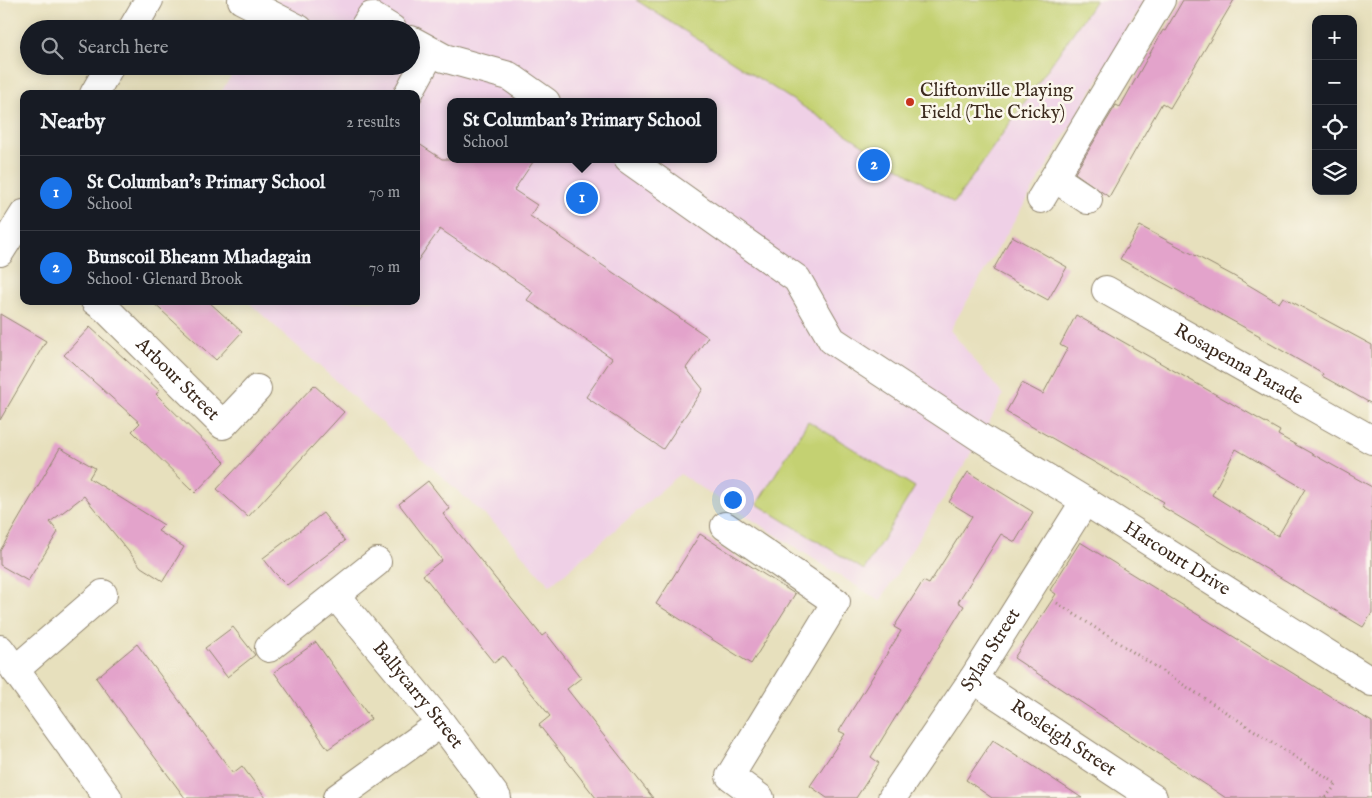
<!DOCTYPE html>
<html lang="en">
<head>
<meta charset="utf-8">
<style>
	body { margin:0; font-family:"IM FELL English",serif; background:#242831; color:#f1f3f6 }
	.controls { position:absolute; right:15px; top:15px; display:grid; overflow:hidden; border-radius:10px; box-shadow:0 2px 12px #0003 }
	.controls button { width:45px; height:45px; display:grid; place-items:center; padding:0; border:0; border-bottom:1px solid #363941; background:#171b24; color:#f1f3f6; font:25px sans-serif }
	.you { position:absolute; left:732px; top:499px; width:18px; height:18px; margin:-12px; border:4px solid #fff; border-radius:50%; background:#1a73e8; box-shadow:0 0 0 8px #1a73e833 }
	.badge { display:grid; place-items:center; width:32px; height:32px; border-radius:50%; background:#1a73e8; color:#fff; font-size:16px; font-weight:700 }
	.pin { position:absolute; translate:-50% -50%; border:2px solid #fff; box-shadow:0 1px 5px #0006 }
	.popup { position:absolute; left:447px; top:98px; width:270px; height:65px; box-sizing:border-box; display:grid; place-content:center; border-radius:10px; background:#171b24; filter:drop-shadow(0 1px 4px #0005); font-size:16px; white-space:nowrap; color:#9ea1a6 }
	.popup b { font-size:19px; color:#f1f3f6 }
	.popup::after { content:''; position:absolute; left:50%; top:100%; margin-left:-10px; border:10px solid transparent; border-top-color:#171b24 }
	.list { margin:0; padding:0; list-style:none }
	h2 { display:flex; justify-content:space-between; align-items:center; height:65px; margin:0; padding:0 20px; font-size:21px }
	h2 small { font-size:16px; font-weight:400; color:#9ea1a6 }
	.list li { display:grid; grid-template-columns:32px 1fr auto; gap:15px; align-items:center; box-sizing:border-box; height:75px; padding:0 20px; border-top:1px solid #363941 }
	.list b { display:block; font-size:19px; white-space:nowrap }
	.list p { margin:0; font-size:16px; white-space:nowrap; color:#9ea1a6 }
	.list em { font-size:16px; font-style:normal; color:#9ea1a6 }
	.icon { flex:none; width:28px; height:28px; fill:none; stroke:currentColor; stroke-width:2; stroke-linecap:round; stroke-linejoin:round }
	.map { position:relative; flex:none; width:1372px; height:798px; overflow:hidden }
	.search { position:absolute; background:#171b24; box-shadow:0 2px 12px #0003; left:20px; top:20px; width:400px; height:55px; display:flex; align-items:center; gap:12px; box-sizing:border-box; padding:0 18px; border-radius:28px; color:#9ea1a6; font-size:19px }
	.panel { position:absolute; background:#171b24; box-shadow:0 2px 12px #0003; left:20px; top:90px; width:400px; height:215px; border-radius:10px }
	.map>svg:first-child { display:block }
</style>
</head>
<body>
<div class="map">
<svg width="1372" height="798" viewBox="0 0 1372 798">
	<rect width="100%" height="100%" fill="#fbf7ec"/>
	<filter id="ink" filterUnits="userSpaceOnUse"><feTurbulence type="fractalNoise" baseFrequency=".02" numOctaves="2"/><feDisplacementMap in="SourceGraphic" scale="10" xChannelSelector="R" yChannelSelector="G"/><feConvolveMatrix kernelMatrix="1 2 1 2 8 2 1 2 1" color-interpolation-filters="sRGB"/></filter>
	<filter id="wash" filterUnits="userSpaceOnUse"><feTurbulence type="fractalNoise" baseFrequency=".0096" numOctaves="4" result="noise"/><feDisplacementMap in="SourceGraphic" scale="20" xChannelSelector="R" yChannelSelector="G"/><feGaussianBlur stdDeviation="1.12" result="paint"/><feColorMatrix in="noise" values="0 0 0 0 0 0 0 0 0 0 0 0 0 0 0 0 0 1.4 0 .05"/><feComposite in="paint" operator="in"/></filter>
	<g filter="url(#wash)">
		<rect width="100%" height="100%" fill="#e7e0bd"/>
		<path fill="#efd0e6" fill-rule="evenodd" d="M277 0H1145L950 330 1003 395 981 438 880 601 680 474 550 586 499 528 247 301H416V94H220L237 66H411V29H260ZM451 102H713V159H451Z"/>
		<g fill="#c4d172" stroke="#807e48">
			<path d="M636 0H1096L954 203Z"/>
			<path d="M808 421 915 487 864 570 757 504Z"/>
		</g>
		<g id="blocks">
			<g fill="#e3a3cb" fill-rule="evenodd">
				<path d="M1183 0H1234L1170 108 1162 103 1109 197 1075 173 1116 105 1120 107 1163 30 1165 31Z"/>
				<path d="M416 142 442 159H535L514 190 537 205 530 216 708 337 686 368 703 389 663 449 586 397 612 358 527 300 533 292 440 229 416 263Z"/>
				<path d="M1140 226 1232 275 1279 303 1283 297 1372 345V404L1322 376 1323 374 1260 338V336L1120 259Z"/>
				<path d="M1012 236 1067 267 1048 300 993 270Z"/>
				<path d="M151 301H208L242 332 216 360Z"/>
				<path d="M0 314 46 341 0 420Z"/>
				<path d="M1076 315 1280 431 1278 435 1372 487V613L1363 627 1161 506 1164 502 1006 412 1022 383 1043 394 1067 349 1060 345ZM1236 449 1305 489 1278 536 1212 495Z"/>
				<path d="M90 327 160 391 156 394 225 462 195 493 132 431 140 423 64 355Z"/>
				<path d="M314 385 344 412 248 517 217 489Z"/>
				<path d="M60 448 95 468 89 478 164 525 158 531 184 547 163 581 141 567 84 496 50 522 58 532 28 581 0 565V551Z"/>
				<path d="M968 472 1033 512 1015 542 1001 534 958 602 964 606 871 757 879 763 856 798H827L810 786 845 734 839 731 901 631 894 627 923 581 929 584 972 516 949 502Z"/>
				<path d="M428 481 450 509 443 514 542 636 546 633 581 678 567 689 653 798H596L539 725 550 716 525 685 503 656 494 663 423 575 442 560 399 504Z"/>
				<path d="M323 513 345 541 287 585 274 572 263 558Z"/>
				<path d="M700 534 795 594 751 664 656 604Z"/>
				<path d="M1080 542 1372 722V798H1226L1014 658 1056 594 1050 590Z"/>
				<path d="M233 627 255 655 227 677 205 648Z"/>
				<path d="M316 642 371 719 328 749 274 672Z"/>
				<path d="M137 644 233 773 242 766 266 798H185L96 678Z"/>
				<path d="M993 740 1021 758 1082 798H992L966 780Z"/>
			</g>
		</g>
	</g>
	<g filter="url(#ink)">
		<use href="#blocks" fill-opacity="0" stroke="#91856e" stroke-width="1"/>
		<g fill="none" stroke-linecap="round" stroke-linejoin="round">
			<g stroke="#91856e" stroke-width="30">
				<g id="minor">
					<path d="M242 0 299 29"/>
					<path d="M132 29 149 0"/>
					<path d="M363 29 371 16 392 29"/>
					<path d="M411 40 444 58 509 76 546 102"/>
					<path d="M94 94 110 66"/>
					<path d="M408 94 431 52"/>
					<path id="s1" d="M628 159 797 279 832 340 981 438 1085 501 1372 682"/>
					<path d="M1055 178 1088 200"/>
					<path d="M1041 199 1161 0"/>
					<path d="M0 252 24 214"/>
					<path id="s2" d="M1106 290 1372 440"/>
					<path id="s3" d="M95 301 106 309 223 425 257 389"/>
					<path d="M725 526 836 602 730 776 760 798"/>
					<path id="s4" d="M335 595 441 723 497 798"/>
					<path d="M269 648 377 562"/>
					<path d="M0 649 108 798"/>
					<path d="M15 670 103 594"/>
					<path id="s5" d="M973 679 1153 798"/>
					<path d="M337 798 441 723"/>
					<path id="s6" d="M892 798 973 679 1085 501"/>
				</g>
			</g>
			<path stroke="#91856e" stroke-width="3" stroke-dasharray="1 4" stroke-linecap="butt" d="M1057 603 1337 784 1325 798"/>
			<use href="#minor" stroke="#fff" stroke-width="28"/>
		</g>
	</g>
	<circle fill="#c8321e" stroke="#fbf7ec" stroke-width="2" cx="910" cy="102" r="5"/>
	<g text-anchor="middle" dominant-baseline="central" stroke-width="5" stroke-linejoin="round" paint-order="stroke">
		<g font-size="19" fill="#3b2a1e" stroke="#fbf7ec" text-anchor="start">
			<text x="920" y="91">Cliftonville Playing<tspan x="920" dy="22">Field (The Cricky)</tspan></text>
		</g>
		<g font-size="19" fill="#3b2a1e" stroke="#fbf7ec">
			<text stroke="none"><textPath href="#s2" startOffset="152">Rosapenna Parade</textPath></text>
			<text stroke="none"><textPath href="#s3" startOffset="114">Arbour Street</textPath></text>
			<text stroke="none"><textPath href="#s1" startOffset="686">Harcourt Drive</textPath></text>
			<text stroke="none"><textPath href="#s6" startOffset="178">Sylan Street</textPath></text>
			<text stroke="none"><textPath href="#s4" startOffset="130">Ballycarry Street</textPath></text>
			<text stroke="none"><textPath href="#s5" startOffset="108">Rosleigh Street</textPath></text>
		</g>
	</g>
</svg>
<div class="controls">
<button>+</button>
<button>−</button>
<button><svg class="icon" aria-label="locate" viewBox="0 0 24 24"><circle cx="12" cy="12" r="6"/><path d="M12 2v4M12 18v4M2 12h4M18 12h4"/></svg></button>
<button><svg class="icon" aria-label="layers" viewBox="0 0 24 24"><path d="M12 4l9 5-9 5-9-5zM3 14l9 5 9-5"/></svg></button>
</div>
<div class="you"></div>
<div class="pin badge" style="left:582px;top:198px">1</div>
<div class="popup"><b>St Columban's Primary School</b>School</div>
<div class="pin badge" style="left:874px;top:165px">2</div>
<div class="search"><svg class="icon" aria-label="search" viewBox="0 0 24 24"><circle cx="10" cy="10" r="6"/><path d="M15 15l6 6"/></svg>Search here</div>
<section class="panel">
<h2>Nearby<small>2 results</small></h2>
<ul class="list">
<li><span class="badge">1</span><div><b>St Columban's Primary School</b><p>School</p></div><em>70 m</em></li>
<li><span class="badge">2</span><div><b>Bunscoil Bheann Mhadagain</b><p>School · Glenard Brook</p></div><em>70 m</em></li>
</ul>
</section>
</div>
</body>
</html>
